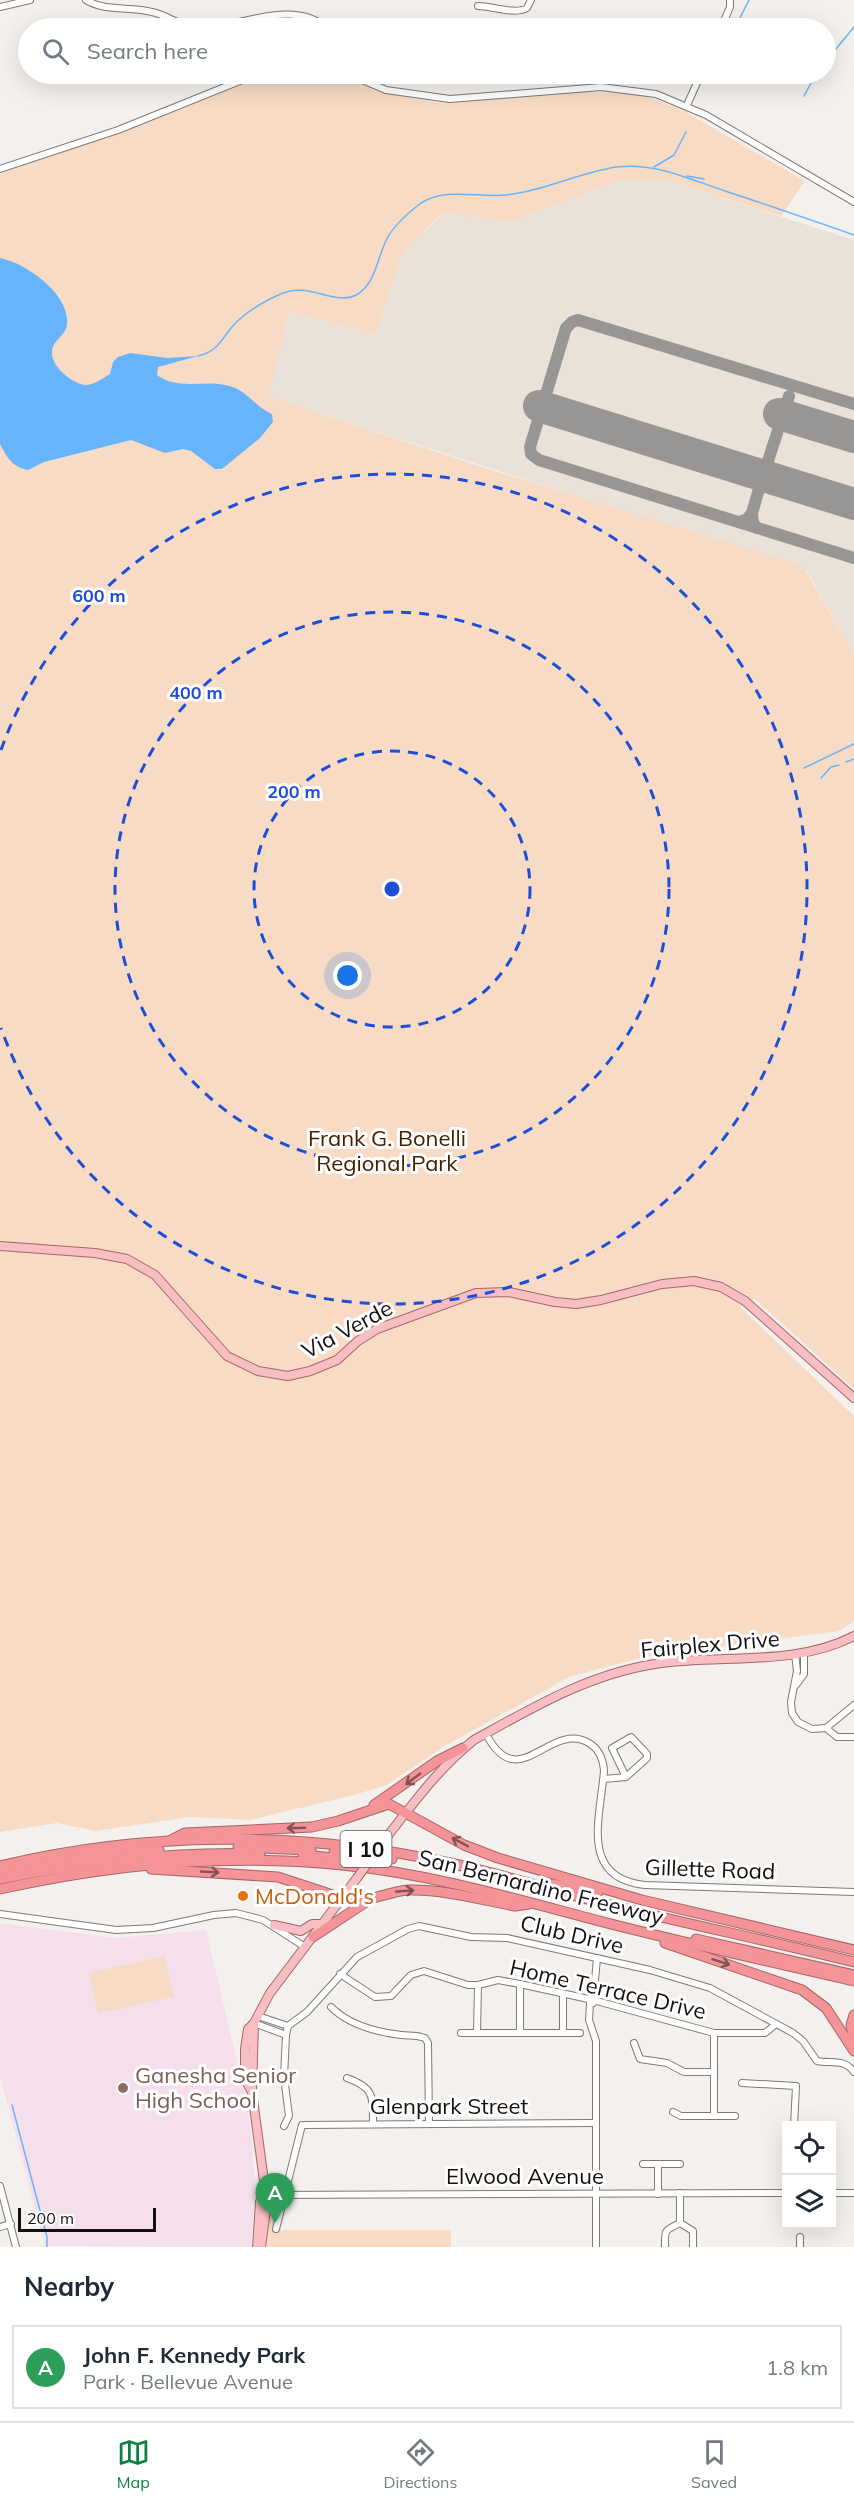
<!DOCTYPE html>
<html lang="en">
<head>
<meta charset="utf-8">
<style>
	body { margin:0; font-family:Mulish,sans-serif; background:#f2f2f3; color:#1f2937 }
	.controls { position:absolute; right:18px; bottom:18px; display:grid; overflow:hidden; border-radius:0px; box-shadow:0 6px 24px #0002 }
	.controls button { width:54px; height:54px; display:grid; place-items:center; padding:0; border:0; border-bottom:2px solid #e0e1e3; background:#fff; color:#1f2937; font:30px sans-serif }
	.scale { position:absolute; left:18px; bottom:15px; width:138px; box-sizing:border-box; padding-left:6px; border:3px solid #121111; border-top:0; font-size:16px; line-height:21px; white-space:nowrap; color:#121111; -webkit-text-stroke:4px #fffdfd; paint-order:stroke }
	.you { position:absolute; left:348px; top:976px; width:21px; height:21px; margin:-15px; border:4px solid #fff; border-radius:50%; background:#1a73e8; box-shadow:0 0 0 9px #1a73e833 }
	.badge { display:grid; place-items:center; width:39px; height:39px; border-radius:50%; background:#0b8043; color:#fff; font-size:20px; font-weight:700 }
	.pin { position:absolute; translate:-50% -50px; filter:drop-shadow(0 2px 3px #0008) }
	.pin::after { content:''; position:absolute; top:32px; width:21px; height:18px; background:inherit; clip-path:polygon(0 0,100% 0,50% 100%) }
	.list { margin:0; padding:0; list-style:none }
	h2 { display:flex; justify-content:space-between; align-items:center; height:78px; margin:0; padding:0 24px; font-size:26px }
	h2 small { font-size:20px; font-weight:400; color:#747a83 }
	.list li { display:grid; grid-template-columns:39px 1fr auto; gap:18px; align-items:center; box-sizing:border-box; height:84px; margin:0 12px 12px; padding:0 12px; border:2px solid #e0e1e3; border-radius:0px }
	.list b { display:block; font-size:22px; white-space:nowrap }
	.list p { margin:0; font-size:20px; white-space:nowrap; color:#747a83 }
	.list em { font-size:20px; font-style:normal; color:#747a83 }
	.icon { flex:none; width:33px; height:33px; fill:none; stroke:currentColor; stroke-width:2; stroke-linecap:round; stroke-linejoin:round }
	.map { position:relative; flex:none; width:854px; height:2247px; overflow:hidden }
	.search { position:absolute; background:#fff; box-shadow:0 6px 24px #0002; left:18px; right:18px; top:18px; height:66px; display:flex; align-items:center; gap:15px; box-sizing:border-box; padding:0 21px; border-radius:33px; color:#747a83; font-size:22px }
	.sheet { height:174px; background:#fff }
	nav { display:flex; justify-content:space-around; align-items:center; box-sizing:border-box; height:84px; border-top:2px solid #e0e1e3; background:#fff; font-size:16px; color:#747a83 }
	nav a { display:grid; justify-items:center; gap:3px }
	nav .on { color:#0b8043 }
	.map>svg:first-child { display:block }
</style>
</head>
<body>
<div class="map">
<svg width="854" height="2247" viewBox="0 0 854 2247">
	<rect width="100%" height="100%" fill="#f3f0ed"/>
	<path fill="#f6dfec" d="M0 1923 115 1938 206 1930 245 2095 251 2134 255 2179 251 2247 45 2246 0 2076Z"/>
	<path fill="#eae1d9" d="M622 179H664L854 240V656L807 571 267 396 289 312 376 334 403 252 445 212 512 222Z"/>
	<g fill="#f7dbc5">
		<path d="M265 74H341L378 92 445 103 572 92 630 93 652 98 684 111 805 181 781 216 664 179H622L512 222 444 212 403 252 376 334 289 312 268 396 485 468 794 563 806 571 854 656V1389L755 1299 740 1307 854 1416V1621L839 1631 647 1656 569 1677 443 1747 387 1785 354 1795 250 1820 190 1817 95 1831 57 1823 0 1832V174L145 122Z"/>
		<path d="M165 1956 174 1997 98 2013 89 1973Z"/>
		<path d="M276 2200H287L279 2227 281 2230H451V2247H267L270 2205Z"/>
	</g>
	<path fill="#67b4fc" d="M0 258C26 263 70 294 67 324 67 335 52 340 52 352 51 366 72 384 86 385 94 385 103 378 110 374L113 362 118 357 130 353 167 358 198 356 158 367 157 375C178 391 205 379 229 386 247 390 255 407 272 414L273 422 260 438 222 469H215L191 451 183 449 165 453 131 440 44 462 28 470C12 467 7 457 0 444Z"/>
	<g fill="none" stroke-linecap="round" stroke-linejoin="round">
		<g stroke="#67b4fc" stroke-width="1.5">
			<path d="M735 28 749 0"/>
			<path d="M826 61 854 27"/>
			<path d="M804 96 816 74"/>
			<path d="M654 167 674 155 686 132"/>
			<path d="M687 176 704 179"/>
			<path d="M198 356C216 352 220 342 231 328 245 312 264 301 283 293 309 282 337 307 358 294 375 283 377 260 385 243 391 227 408 213 421 203 446 187 478 198 506 195 544 191 578 173 616 167 655 162 689 179 725 191 768 205 811 220 854 235"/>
			<path d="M846 762 854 759"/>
			<path d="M804 768 854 744"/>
			<path d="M821 778 831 767 839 765"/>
			<path d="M12 2105 47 2237V2247"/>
		</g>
		<g stroke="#989694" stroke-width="12">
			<path d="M854 404 578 320 572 322 566 328 530 447 531 454 539 460 854 558"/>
			<path d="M768 461 770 473 778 480 767 482 759 489 757 479 751 472 762 468Z"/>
			<path d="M768 461 789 396"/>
			<path d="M752 513 759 489"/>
			<path d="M739 522 747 519 752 513 753 523 757 528"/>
		</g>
		<g stroke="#989694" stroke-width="32">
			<path d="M539 406 854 504"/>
			<path d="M779 414 854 437"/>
		</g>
		<g stroke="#7d7a78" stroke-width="8">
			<g id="minor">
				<path d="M86 0C105 12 131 6 152 12 168 15 181 27 197 28"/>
				<path d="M478 6C492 6 516 15 527 8L531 0"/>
				<path d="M0 7 30 0"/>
				<path d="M206 28C245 24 296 0 326 28"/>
				<path d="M721 28 730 7V0"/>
				<path d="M348 74 386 90 450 99 601 87 656 94 706 115 854 202"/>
				<path d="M687 105 701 74"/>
				<path d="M0 169 118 130 257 74"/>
				<path d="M795 1654 797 1671 791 1702 792 1713 798 1722 812 1729 826 1728 854 1705"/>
				<path d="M796 1685 804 1674V1652"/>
				<path d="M826 1728 837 1737H854"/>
				<path d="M486 1734C519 1797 549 1720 589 1743 599 1749 603 1759 604 1770 601 1816 578 1878 645 1885L854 1892"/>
				<path d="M604 1779 626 1777 647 1758V1754L631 1737 612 1748 626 1777"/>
				<path d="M0 1914 116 1930 153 1928 214 1915 236 1913 263 1920 305 1947"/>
				<path d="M340 1974 375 1997 391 1996 411 1975 424 1971 468 1985H478L498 1980 520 1984 593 2000 714 2033H765L776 2024"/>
				<path d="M520 1984V2033"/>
				<path d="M593 2000 590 2003 589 2020 596 2041V2247"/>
				<path d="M593 2003 597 1958"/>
				<path d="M331 2007C349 2025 376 2032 401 2035 409 2036 417 2035 425 2038L428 2043 429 2124"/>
				<path d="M258 2016 288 2026"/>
				<path d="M254 2023 286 2035"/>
				<path d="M461 2033H580"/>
				<path d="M477 2033 478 1985"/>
				<path d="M563 2033V1994"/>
				<path d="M714 2033V2116"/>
				<path d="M634 2043 640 2059 667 2063 684 2072H714"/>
				<path d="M347 2078C375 2088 373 2097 373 2124"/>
				<path d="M742 2083 796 2086 794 2126"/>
				<path d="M673 2112 681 2116H735"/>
				<path d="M284 2126 289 2116 284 2077 286 2035 288 2026 307 2012 357 1957 408 1929 419 1926 471 1937 507 1938 650 1970 710 1988 793 2033 803 2041 817 2061C831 2064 844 2058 854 2072"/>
				<path d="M643 2164H680"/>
				<path d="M0 2186 16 2247"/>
				<path d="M832 2193H854"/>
				<path d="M658 2194V2164"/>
				<path d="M264 2195 786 2193"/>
				<path d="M680 2223V2193"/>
				<path d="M0 2227 11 2224"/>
				<path d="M276 2229 302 2125 596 2123"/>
				<path d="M665 2247C665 2229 664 2231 680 2223L693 2231V2247"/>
				<path d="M800 2247V2237"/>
			</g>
		</g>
		<g stroke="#a56669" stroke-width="10">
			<g id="major">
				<path d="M0 1246 95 1253 127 1259 155 1275 227 1356 258 1371 288 1376 310 1371 337 1360 358 1341 377 1329 476 1293 509 1292 555 1302 576 1304 601 1300 662 1284 694 1281 721 1287 745 1301 854 1398"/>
				<path d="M389 1834C416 1800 440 1767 474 1740 532 1708 589 1674 655 1664 720 1654 795 1667 854 1636"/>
				<path d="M274 1925 301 1931 312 1924H323"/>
				<path d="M254 2023 252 2092 267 2203 261 2247"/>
				<path d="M252 2092 246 2081 245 2072V2049L248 2029 254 2023 270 1993 357 1878"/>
				<path d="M257 2247 260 2202 264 2195"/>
			</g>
		</g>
		<g stroke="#a56669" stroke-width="11">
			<g id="highway">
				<path d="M374 1805 437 1761 463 1748"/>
				<path d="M171 1840 185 1833 312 1827 338 1821 389 1804 464 1845 498 1858 642 1900 854 1950"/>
				<path d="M238 1847 311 1850"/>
				<path d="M334 1852 392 1859"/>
				<path d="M303 1855 344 1859"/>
				<path d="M0 1866C145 1831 300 1831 445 1862 498 1873 550 1890 603 1903 686 1924 771 1941 854 1962"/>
				<path d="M151 1869 278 1877 351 1901C371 1902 389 1891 409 1890 442 1889 483 1900 515 1906L529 1904"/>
				<path d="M3 1872 86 1856 159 1850"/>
				<path d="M0 1879C86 1862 172 1851 260 1854"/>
				<path d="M553 1884 598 1892"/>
				<path d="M0 1889C112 1864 227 1853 342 1865 433 1874 519 1900 607 1923 689 1944 772 1962 854 1981"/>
				<path d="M313 1937 366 1902"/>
				<path d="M696 1939 854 1975"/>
				<path d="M665 1943 802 1990 826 2008 854 2051"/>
				<path d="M854 2015 851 2025 854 2040"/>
			</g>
		</g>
		<use href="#minor" stroke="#fff" stroke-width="6"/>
		<use href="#major" stroke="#f8bfc2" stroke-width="8"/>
		<use href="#highway" stroke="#f49499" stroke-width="9"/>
		<g stroke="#a56669" stroke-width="10" stroke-linecap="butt">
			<path id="major-bridge" d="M357 1878 389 1834"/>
		</g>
		<use href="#major-bridge" stroke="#f8bfc2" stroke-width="8"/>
	</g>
	<defs><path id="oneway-shaft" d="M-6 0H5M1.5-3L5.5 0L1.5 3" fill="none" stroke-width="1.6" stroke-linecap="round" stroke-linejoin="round" transform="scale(1.5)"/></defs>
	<g stroke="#835255">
		<use href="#oneway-shaft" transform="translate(413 1779) rotate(143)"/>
		<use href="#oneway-shaft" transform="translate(296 1828) rotate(178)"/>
		<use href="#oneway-shaft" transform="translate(460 1842) rotate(-152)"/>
		<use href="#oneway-shaft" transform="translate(210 1872) rotate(3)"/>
		<use href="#oneway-shaft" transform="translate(405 1891) rotate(-4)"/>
		<use href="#oneway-shaft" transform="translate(721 1962) rotate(18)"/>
	</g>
	<g fill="none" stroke="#1d4ed8" stroke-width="3" stroke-dasharray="10 8">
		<circle cx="392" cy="889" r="138"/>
		<circle cx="392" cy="889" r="277"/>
		<path d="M1 750A415 415 0 1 1 1 1028"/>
	</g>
	<circle fill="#e8710a" stroke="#fffdfd" stroke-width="2" cx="243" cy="1896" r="6"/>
	<circle fill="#8d6e63" stroke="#fffdfd" stroke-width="2" cx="123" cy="2088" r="6"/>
	<g text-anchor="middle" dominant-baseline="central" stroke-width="6" stroke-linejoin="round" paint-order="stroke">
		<rect fill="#fffdfd" stroke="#595858" stroke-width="1.5" x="340.5" y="1831" width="51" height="36" rx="4.5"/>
		<g font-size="21" font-weight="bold" fill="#121111">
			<text x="366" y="1849">I 10</text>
		</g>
		<g font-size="22" fill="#402102" stroke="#fffdfd">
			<text x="387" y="1138">Frank G. Bonelli<tspan x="387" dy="25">Regional Park</tspan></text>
		</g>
		<g font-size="22" fill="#121111" stroke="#fffdfd">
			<text transform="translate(347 1329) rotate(-28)">Via Verde</text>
			<text transform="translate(710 1644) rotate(-5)">Fairplex Drive</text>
			<text transform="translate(710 1869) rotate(2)">Gillette Road</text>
			<text transform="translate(541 1887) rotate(14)">San Bernardino Freeway</text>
			<text transform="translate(572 1934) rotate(13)">Club Drive</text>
			<text transform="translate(608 1989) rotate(13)">Home Terrace Drive</text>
			<text x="449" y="2106">Glenpark Street</text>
			<text x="525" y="2176">Elwood Avenue</text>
		</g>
		<g font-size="22" fill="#c56008" stroke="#fffdfd" text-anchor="start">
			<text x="255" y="1896">McDonald's</text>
		</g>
		<g font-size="22" fill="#785e54" stroke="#fffdfd" text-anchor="start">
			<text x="135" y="2075">Ganesha Senior<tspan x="135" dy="25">High School</tspan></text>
		</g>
	</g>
	<circle cx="392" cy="889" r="9" fill="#1d4ed8" stroke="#fffdfd" stroke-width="3"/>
	<g font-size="18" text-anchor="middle" font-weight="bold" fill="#1d4ed8" stroke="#fffdfd" stroke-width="6" stroke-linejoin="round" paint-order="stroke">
		<text x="99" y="602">600 m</text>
		<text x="196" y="699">400 m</text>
		<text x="294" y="798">200 m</text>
	</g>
</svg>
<div class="controls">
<button><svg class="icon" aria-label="locate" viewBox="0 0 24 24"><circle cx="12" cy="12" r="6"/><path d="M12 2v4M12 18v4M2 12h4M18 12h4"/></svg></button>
<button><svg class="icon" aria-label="layers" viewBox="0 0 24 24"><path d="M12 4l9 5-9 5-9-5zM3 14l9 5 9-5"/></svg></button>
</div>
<div class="scale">200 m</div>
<div class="you"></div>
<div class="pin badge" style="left:275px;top:2223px;background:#2e9e5b">A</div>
<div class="search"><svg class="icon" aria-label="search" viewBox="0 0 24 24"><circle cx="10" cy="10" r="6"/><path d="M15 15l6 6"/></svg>Search here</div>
</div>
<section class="sheet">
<h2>Nearby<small></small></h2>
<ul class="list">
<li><span class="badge" style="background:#2e9e5b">A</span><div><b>John F. Kennedy Park</b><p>Park · Bellevue Avenue</p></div><em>1.8 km</em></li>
</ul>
</section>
<nav>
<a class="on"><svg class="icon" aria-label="map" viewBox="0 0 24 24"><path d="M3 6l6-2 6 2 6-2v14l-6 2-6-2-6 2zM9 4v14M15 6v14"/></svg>Map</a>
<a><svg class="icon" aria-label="directions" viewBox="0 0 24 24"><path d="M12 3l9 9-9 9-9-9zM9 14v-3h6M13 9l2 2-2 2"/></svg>Directions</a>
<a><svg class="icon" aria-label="saved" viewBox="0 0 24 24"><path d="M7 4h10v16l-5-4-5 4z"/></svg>Saved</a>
</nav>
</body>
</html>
